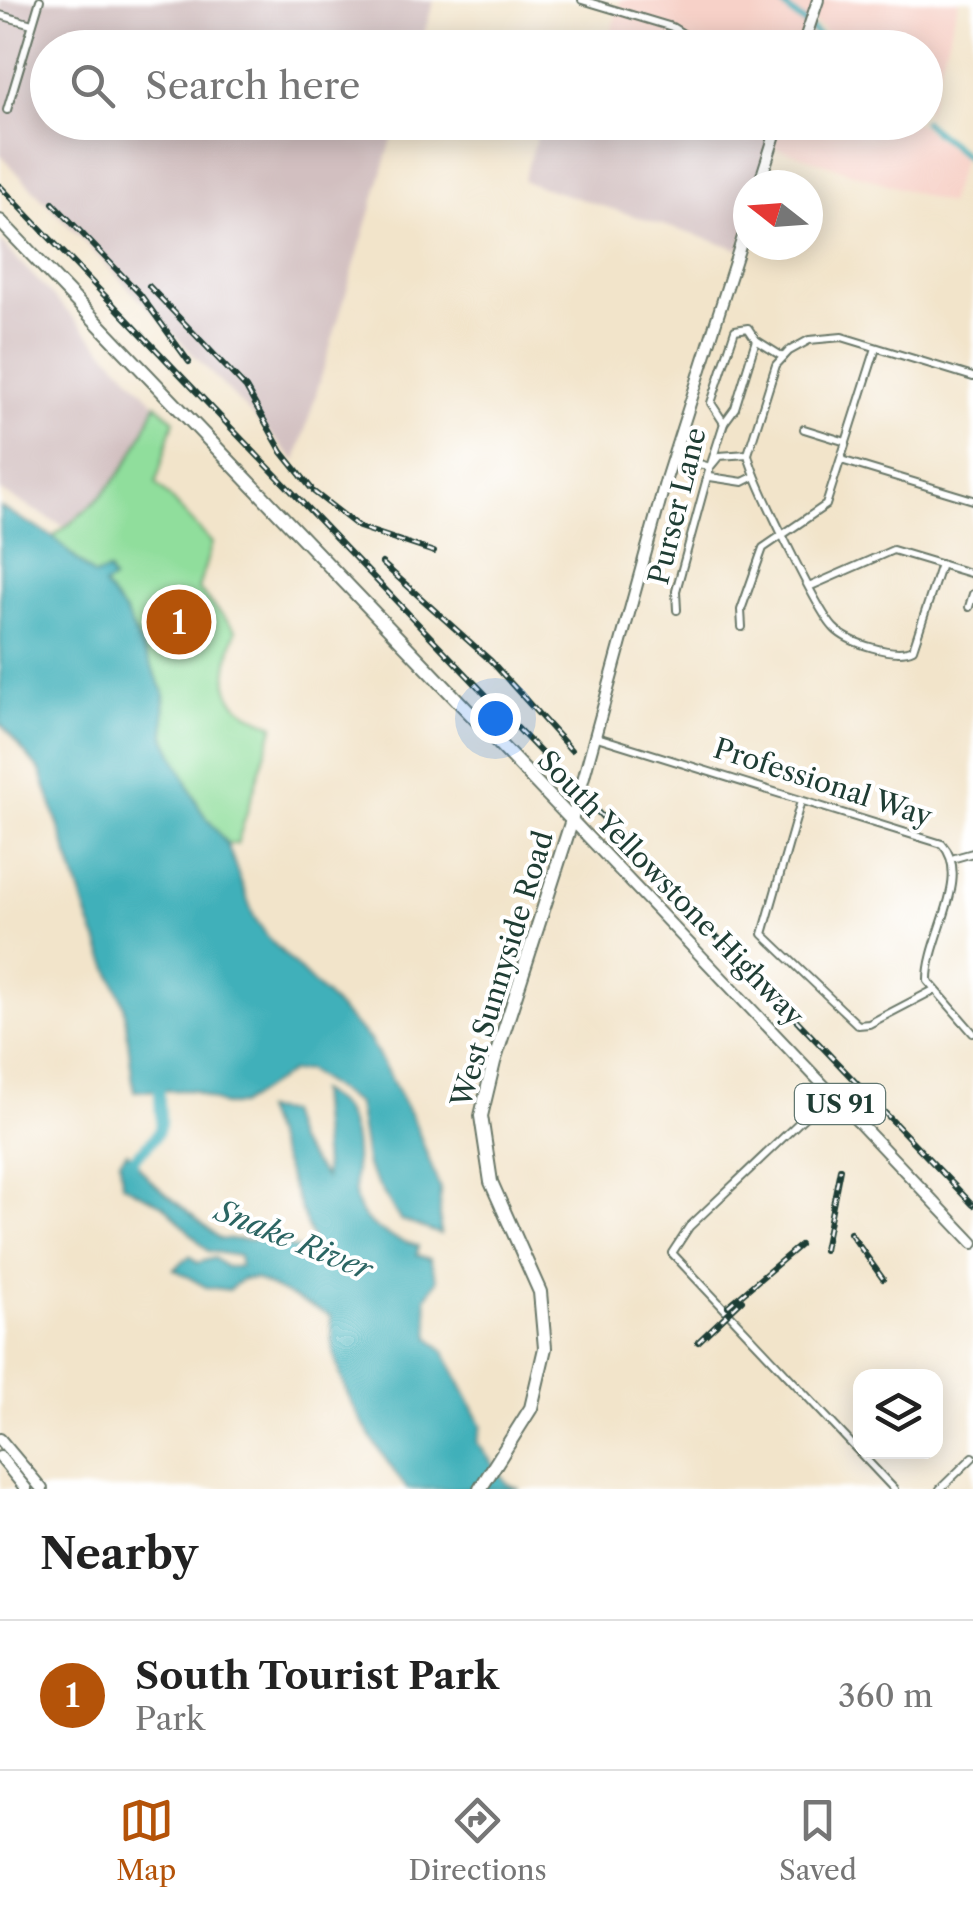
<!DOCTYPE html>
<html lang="en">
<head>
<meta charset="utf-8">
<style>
	body { margin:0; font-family:"Libre Caslon Text",serif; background:#f6f6f6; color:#222 }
	.controls { position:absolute; right:30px; bottom:30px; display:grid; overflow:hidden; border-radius:20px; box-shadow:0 5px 25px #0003 }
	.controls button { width:90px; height:90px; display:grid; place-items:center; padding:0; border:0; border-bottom:2px solid #e0e0e0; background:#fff; color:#222; font:50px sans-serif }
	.compass { position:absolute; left:733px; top:170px; width:90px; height:90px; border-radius:50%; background:#fff; box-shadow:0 5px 25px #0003; rotate:287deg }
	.you { position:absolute; left:495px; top:718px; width:35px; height:35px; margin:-25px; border:8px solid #fff; border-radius:50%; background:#1a73e8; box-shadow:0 0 0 15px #1a73e833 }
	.badge { display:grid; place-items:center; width:65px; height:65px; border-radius:50%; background:#b45309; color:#fff; font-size:32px; font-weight:700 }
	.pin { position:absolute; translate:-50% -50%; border:5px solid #fff; box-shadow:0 2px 10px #0006 }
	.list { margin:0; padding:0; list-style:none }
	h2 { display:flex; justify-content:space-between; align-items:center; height:130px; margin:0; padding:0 40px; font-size:42px }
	h2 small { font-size:32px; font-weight:400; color:#767676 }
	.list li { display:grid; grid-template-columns:65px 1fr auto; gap:30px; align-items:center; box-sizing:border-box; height:150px; padding:0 40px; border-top:2px solid #e0e0e0 }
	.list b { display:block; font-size:38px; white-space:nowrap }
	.list p { margin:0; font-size:32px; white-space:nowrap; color:#767676 }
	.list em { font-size:32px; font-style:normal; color:#767676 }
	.icon { flex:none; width:55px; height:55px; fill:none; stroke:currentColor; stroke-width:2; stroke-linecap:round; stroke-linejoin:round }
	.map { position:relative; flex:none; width:973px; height:1489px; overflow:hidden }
	.search { position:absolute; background:#fff; box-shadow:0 5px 25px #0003; left:30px; right:30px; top:30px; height:110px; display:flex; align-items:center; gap:25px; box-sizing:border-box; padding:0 35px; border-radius:55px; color:#767676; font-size:38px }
	.sheet { height:280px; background:#fff }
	nav { display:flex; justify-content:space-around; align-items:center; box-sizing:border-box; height:140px; border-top:2px solid #e0e0e0; background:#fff; font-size:28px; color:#767676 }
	nav a { display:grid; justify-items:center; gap:5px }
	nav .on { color:#b45309 }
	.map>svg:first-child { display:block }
</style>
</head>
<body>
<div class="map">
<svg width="973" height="1489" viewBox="0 0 973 1489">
	<rect width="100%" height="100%" fill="#fff"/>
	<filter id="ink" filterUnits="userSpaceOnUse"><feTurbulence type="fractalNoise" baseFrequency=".01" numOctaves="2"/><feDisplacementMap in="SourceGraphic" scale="20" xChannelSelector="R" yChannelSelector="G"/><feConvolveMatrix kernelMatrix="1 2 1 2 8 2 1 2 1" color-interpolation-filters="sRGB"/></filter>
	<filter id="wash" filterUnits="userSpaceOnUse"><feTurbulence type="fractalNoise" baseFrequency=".0048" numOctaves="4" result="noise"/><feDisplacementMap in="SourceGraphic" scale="40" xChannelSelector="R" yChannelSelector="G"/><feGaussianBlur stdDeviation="2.25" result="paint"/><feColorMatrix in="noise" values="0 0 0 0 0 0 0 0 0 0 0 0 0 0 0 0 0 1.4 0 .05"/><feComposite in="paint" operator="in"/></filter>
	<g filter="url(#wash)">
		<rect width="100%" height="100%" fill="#f2e4ca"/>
		<g fill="#f7d1c8">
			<path d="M621 0H959L926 116V48L844 47 812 21 808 32 823 47 606 48Z"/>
			<path d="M729 123H918L963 158 948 204 771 146 774 136Z"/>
		</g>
		<g fill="#d2bfc0">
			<path d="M0 0H434L420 47 48 48V122L397 123 296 461 0 155Z"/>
			<path d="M541 123H729L774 137 759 185H748V221L739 249 523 181Z"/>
			<path d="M0 241 156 404 132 462 96 503 65 527 0 491Z"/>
		</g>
		<path fill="#90de9c" stroke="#588e68" stroke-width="2.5" d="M156 404 174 420 156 483 212 543 198 589 236 630C221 681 217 705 274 725L237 844H227L200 809 165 737 164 692 125 613 103 586 113 580 109 571 94 576 53 537C112 491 127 473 156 404Z"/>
		<g fill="#40b0ba" stroke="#307677" stroke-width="2.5">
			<path d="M0 507 53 537 94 576 108 571 113 580 104 586 125 613 164 692 165 737 200 809 227 844 254 917 270 940 370 1040 415 1123 440 1189V1234L400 1220 367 1167 357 1104 306 1070 290 1072 240 1105H223L192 1090 134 1091 124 1005 90 923 41 772 0 723Z"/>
			<path d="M318 1091C326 1096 339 1102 343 1110 379 1170 313 1216 418 1246L417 1255 430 1259 437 1280 426 1298 430 1337 445 1353 482 1426 477 1442 507 1484 520 1489H407C370 1439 328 1379 331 1316L255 1279H242L229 1290 206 1287 174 1269 190 1256 197 1263 214 1258 226 1267 240 1266 239 1256 208 1251 164 1206 122 1184 120 1160 127 1152 151 1181 220 1239 266 1240 318 1255 263 1110 287 1112 296 1142 325 1178Z"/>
		</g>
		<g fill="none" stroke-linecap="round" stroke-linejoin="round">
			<g stroke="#40b0ba" stroke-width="6">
				<path d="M777 0 833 48"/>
				<path d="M924 122 973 162"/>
			</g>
			<path stroke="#40b0ba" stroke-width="11" d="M132 1172 133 1159C176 1122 155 1125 160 1078"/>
		</g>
	</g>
	<g filter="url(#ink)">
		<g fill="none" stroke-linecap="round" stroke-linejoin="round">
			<g stroke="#697768" stroke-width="10">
				<g id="street">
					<path d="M582 0 672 27 706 48"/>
					<path d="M0 15 32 24"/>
					<path d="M7 110 40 0"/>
					<path d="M724 423 711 403 735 330 748 328 756 340 783 357"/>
					<path d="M804 429 846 442"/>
					<path d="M675 457 710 467 719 456 748 454"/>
					<path d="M841 460 973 500"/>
					<path d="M710 477 743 482 755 476"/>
					<path d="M941 564 913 649C895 658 848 643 834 628 818 612 752 477 748 454L776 365 789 351 809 340 842 337 973 377"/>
					<path d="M811 586 893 550 973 574"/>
					<path d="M969 607 973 594"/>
					<path d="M677 610 676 591 710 467 724 423 735 408 756 340"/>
					<path d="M742 627 741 610 763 548 826 505 876 348"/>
					<path d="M597 737 942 844C973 878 927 938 928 981L973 1033"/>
					<path d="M801 801 763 934 858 1025 869 1024 932 991"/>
					<path d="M955 858 973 853"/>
					<path d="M830 1093 689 1227 672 1253 894 1489"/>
					<path d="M940 1489 973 1457"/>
				</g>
			</g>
			<g stroke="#697768" stroke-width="14">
				<g id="secondary">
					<path d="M0 1439 42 1489"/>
					<path d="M0 1457 26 1489"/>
				</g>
			</g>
			<g stroke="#697768" stroke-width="14">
				<g id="primary">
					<path d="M802 48 818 0"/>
					<path d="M759 185 779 122"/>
					<path d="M748 221 666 479 572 820 973 1243"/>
				</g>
			</g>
			<g stroke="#697768" stroke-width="16">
				<path id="highway" d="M0 221 572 820 494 1062 481 1116 491 1182 540 1292 545 1348 531 1408 480 1489"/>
			</g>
			<use href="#street" stroke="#fff" stroke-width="6"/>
			<use href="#secondary" stroke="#fff" stroke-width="10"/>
			<use href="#primary" stroke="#fff" stroke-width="10"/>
			<use href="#highway" stroke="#fff" stroke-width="12"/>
			<g stroke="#1f3d34" stroke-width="6">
				<g id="rail">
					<path d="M0 186 973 1205"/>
					<path d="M53 203 140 294 189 362"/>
					<path d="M149 286 246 388 282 452 311 488"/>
					<path d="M314 492 359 527 434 552"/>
					<path d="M382 563 491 661 571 750"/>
					<path d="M850 1233 883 1279"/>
					<path d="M824 1250 840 1169"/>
					<path d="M728 1306 800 1245"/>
					<path d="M698 1342 742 1300"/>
				</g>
			</g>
			<use href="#rail" stroke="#fff" stroke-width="2.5" stroke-dasharray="8" stroke-linecap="butt"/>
		</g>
	</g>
	<g text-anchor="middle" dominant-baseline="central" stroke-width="8" stroke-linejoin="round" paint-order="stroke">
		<rect fill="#fff" stroke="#627771" stroke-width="2.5" x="795" y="1084" width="90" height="40" rx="8"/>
		<g font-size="25" font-weight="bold" fill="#1f3d34">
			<text x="840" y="1104">US 91</text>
		</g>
		<g font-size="28" fill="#1f3d34" stroke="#fff">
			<text transform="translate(677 506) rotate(-76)">Purser Lane</text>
			<text transform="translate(823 782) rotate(18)">Professional Way</text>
			<text transform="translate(671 888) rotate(46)">South Yellowstone Highway</text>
			<text transform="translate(502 969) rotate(-73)">West Sunnyside Road</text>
		</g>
		<g font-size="30" font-style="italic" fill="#2b6563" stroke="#fff">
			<text transform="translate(294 1240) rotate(22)">Snake River</text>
		</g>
	</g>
</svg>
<div class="controls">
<button><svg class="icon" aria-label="layers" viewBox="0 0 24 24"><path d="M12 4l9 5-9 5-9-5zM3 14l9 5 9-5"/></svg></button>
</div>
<svg class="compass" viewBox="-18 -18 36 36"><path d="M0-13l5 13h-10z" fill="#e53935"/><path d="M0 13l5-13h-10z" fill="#767676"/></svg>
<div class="you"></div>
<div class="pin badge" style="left:179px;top:622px">1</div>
<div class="search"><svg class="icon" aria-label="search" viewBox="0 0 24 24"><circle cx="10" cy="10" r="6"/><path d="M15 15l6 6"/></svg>Search here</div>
</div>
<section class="sheet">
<h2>Nearby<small></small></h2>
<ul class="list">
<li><span class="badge">1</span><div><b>South Tourist Park</b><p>Park</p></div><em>360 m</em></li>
</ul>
</section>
<nav>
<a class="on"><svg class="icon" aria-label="map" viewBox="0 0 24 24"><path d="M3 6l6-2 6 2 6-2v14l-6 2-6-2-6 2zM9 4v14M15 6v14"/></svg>Map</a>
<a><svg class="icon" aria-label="directions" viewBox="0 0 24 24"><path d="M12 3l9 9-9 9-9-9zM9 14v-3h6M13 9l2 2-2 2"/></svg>Directions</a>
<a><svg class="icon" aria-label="saved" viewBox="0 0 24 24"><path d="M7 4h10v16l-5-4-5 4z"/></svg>Saved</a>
</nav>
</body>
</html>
